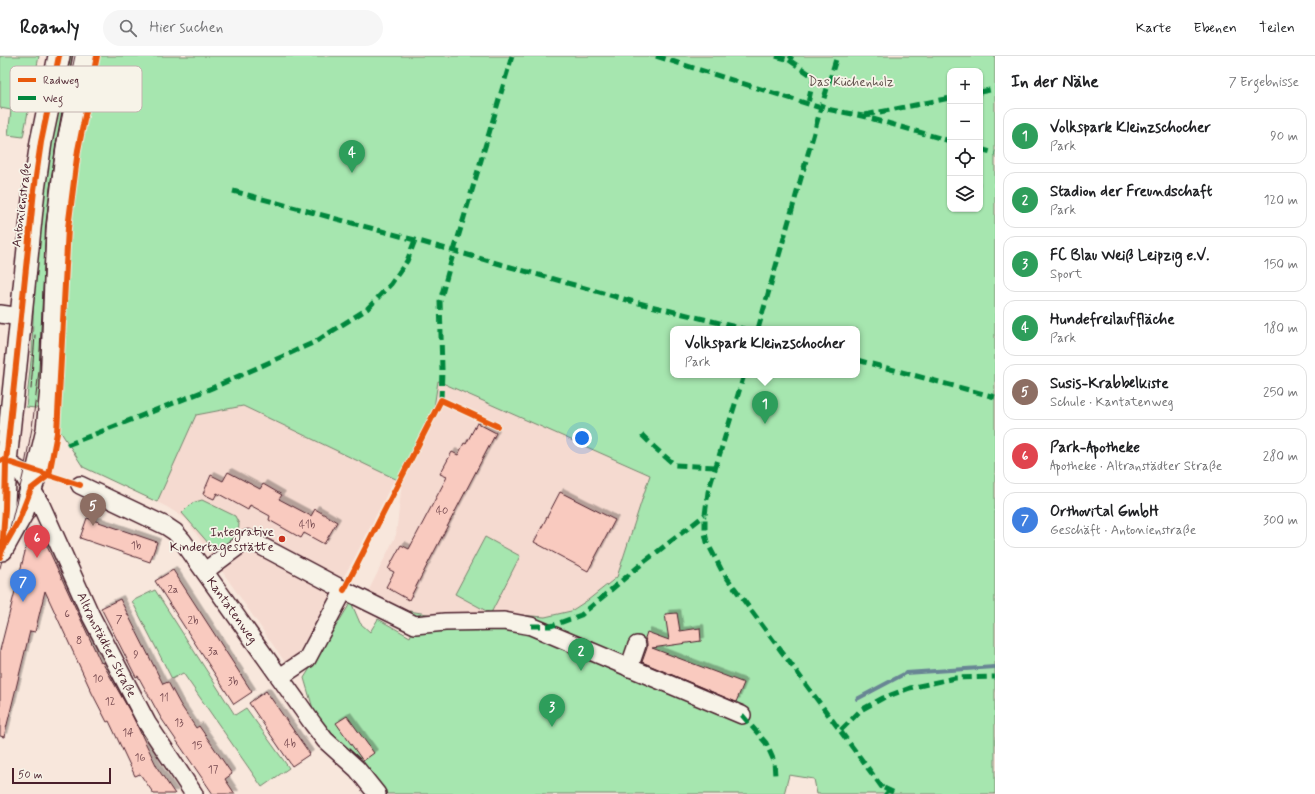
<!DOCTYPE html>
<html lang="de">
<head>
<meta charset="utf-8">
<style>
	body { margin:0; font-family:Mynerve,sans-serif; background:#f6f6f6; color:#202124 }
	.controls { position:absolute; right:12px; top:12px; display:grid; overflow:hidden; border-radius:8px; box-shadow:0 1px 3px #0004 }
	.controls button { width:36px; height:36px; display:grid; place-items:center; padding:0; border:0; border-bottom:1px solid #e0e0e0; background:#fff; color:#202124; font:20px sans-serif }
	.scale { position:absolute; left:12px; bottom:10px; width:99px; box-sizing:border-box; padding-left:4px; border:2px solid #4a1f2b; border-top:0; font-size:11px; line-height:14px; white-space:nowrap; color:#4a1f2b; -webkit-text-stroke:3px #f7f3e8; paint-order:stroke }
	.you { position:absolute; left:582px; top:382px; width:14px; height:14px; margin:-10px; border:3px solid #fff; border-radius:50%; background:#1a73e8; box-shadow:0 0 0 6px #1a73e833 }
	.badge { display:grid; place-items:center; width:26px; height:26px; border-radius:50%; background:#2563eb; color:#fff; font-size:13px; font-weight:700 }
	.pin { position:absolute; translate:-50% -33px; filter:drop-shadow(0 1px 2px #0008) }
	.pin::after { content:''; position:absolute; top:21px; width:14px; height:12px; background:inherit; clip-path:polygon(0 0,100% 0,50% 100%) }
	.popup { position:absolute; left:670px; top:270px; width:190px; height:52px; box-sizing:border-box; display:grid; place-content:center; border-radius:8px; background:#fff; filter:drop-shadow(0 1px 3px #0005); font-size:13px; white-space:nowrap; color:#757577 }
	.popup b { font-size:15px; color:#202124 }
	.popup::after { content:''; position:absolute; left:50%; top:100%; margin-left:-8px; border:8px solid transparent; border-top-color:#fff }
	.list { margin:0; padding:0; list-style:none }
	h2 { display:flex; justify-content:space-between; align-items:center; height:52px; margin:0; padding:0 16px; font-size:17px }
	h2 small { font-size:13px; font-weight:400; color:#757577 }
	.list li { display:grid; grid-template-columns:26px 1fr auto; gap:12px; align-items:center; box-sizing:border-box; height:56px; margin:0 8px 8px; padding:0 8px; border:1px solid #e0e0e0; border-radius:12px }
	.list b { display:block; font-size:15px; white-space:nowrap }
	.list p { margin:0; font-size:13px; white-space:nowrap; color:#757577 }
	.list em { font-size:13px; font-style:normal; color:#757577 }
	.icon { flex:none; width:22px; height:22px; fill:none; stroke:currentColor; stroke-width:2; stroke-linecap:round; stroke-linejoin:round }
	.map { position:relative; flex:none; width:995px; height:738px; overflow:hidden }
	header { display:flex; align-items:center; gap:24px; box-sizing:border-box; height:56px; padding:0 20px; background:#fff; border-bottom:1px solid #e0e0e0 }
	header strong { font-size:19px }
	nav { display:flex; gap:22px; margin-inline-start:auto; font-size:14px }
	.search { width:280px; height:36px; background:#f6f6f6; display:flex; align-items:center; gap:10px; box-sizing:border-box; padding:0 14px; border-radius:22px; color:#757577; font-size:15px }
	main { display:flex }
	aside { flex:1; background:#fff }
	.map>svg:first-child { display:block }
</style>
</head>
<body>
<header>
<strong>Roamly</strong>
<div class="search"><svg class="icon" aria-label="search" viewBox="0 0 24 24"><circle cx="10" cy="10" r="6"/><path d="M15 15l6 6"/></svg>Hier suchen</div>
<nav><a>Karte</a><a>Ebenen</a><a>Teilen</a></nav>
</header>
<main>
<div class="map">
<svg width="995" height="738" viewBox="0 0 995 738">
	<defs>
		<filter id="shadow"><feDropShadow dx="3.5" dy="-3.5" stdDeviation="0" flood-color="#0004"/></filter>
	</defs>
	<rect width="100%" height="100%" fill="#f8e7dc"/>
	<filter id="ink" filterUnits="userSpaceOnUse"><feTurbulence type="fractalNoise" baseFrequency=".025" numOctaves="2"/><feDisplacementMap in="SourceGraphic" scale="8" xChannelSelector="R" yChannelSelector="G"/><feConvolveMatrix kernelMatrix="1 2 1 2 8 2 1 2 1" color-interpolation-filters="sRGB"/></filter>
	<g filter="url(#ink)">
		<g fill="#f5dad0">
			<path d="M438 325 650 419 617 521 588 544 571 555 545 561 491 557 446 561 409 555 368 536 396 479 402 426 432 365Z"/>
			<path d="M243 350 395 422 354 503 289 612 186 463 167 451 157 446 196 359Z"/>
		</g>
		<g fill="#a6e6af" stroke="#78826d" fill-rule="evenodd">
			<path d="M0 0H39L23 81 8 79 11 54 0 52Z"/>
			<path d="M66 0H79L44 353 26 351 32 295 35 201 42 118Z"/>
			<path d="M93 0H995V738H817L814 723 789 719 784 738H384L314 656 304 622 351 546 360 567 370 576 378 563 410 581 415 569 409 555 446 561 490 557 455 538 485 481 520 500 491 557 545 561 571 555 588 544 617 521 650 419 438 325 432 365 402 426 243 350 196 359 157 446 83 411 57 370 66 170ZM950 15H980V153H950ZM673 273H857V319H673Z"/>
			<path d="M202 444 235 460 239 468 238 480 222 492 210 489 182 457 192 447Z"/>
			<path d="M155 534 235 659 246 652 289 712 262 731 183 617 172 623 132 545Z"/>
		</g>
		<g fill="none" stroke-linecap="round" stroke-linejoin="round">
			<path stroke="#688594" stroke-width="4" d="M857 643 906 617 995 611"/>
		</g>
		<g fill="#f9cabf" stroke="#4a1f2b" filter="url(#shadow)">
			<path d="M477 367 496 377 409 544 386 531 394 516 388 513 401 489 409 493 447 421 440 418 452 396 458 399 464 387 466 388Z"/>
			<path d="M228 416 260 433 263 428 282 439 279 443 311 460 315 453 337 466 324 488 304 477 301 482 269 464 270 460 250 449 248 454 217 437 214 443 203 438 211 419 223 425Z"/>
			<path d="M560 436 615 464 588 515 534 486Z"/>
			<path d="M87 462 157 486 150 506 80 482Z"/>
			<path d="M33 482H42L45 486 101 607 102 606 132 659 158 713 175 738H154L140 718 135 720 109 665 107 666 92 637 45 535 35 576 30 575 4 681 0 680V594L27 488Z"/>
			<path d="M173 514 252 636 234 648 155 525Z"/>
			<path d="M120 543 163 628 168 626 180 648 196 672 199 670 232 718 225 723 235 738H213L161 662 138 620 136 621 101 552Z"/>
			<path d="M677 557 680 575 700 572 701 585 652 592 744 627 736 646 642 606 647 592V587L645 582 647 576 669 584 665 558Z"/>
			<path d="M266 635 310 698 292 710 249 647Z"/>
			<path d="M347 660 374 697 363 705 336 667Z"/>
		</g>
		<g fill="none" stroke-linecap="round" stroke-linejoin="round">
			<g stroke="#4a1f2b" stroke-width="20">
				<g id="minor">
					<path d="M0 258 21 261"/>
					<path id="s1" d="M6 406 19 414 23 419 41 449 91 560 147 667 194 738"/>
					<path id="s2" d="M80 429 166 470 175 476 182 484 313 668 325 684 357 713 377 738"/>
					<path d="M205 515 248 483 344 534"/>
					<path d="M629 612 637 589"/>
					<path d="M280 621 307 603 344 534 415 569 445 566 504 565 531 570 742 659"/>
				</g>
			</g>
			<g stroke="#4a1f2b" stroke-width="24">
				<g id="major">
					<path d="M2 489 6 406 34 134 41 86 59 0"/>
					<path d="M2 494 22 458 37 416 47 374 51 333 57 171 67 91 84 0"/>
				</g>
			</g>
			<use href="#minor" stroke="#f7f3e8" stroke-width="17"/>
			<use href="#major" stroke="#f7f3e8" stroke-width="21"/>
			<g stroke="#4a1f2b" stroke-width="1">
				<path d="M31 333 35 279"/>
				<path d="M0 512 23 419 32 372 39 315 46 173 50 132 56 89 75 0"/>
			</g>
			<g stroke="#00873e" stroke-width="5" stroke-dasharray="10 5" stroke-linecap="butt">
				<path d="M656 0 821 52 863 60 950 85"/>
				<path d="M776 0 789 4 792 0"/>
				<path d="M789 4 814 21 808 47"/>
				<path d="M980 36 995 33"/>
				<path d="M865 59 950 42"/>
				<path d="M980 93 995 97"/>
				<path d="M233 135 415 184 631 245 744 273"/>
				<path d="M758 273 821 52 837 0"/>
				<path d="M857 304 995 341"/>
				<path d="M744 319 708 436 705 459V477L707 486 722 515 887 738"/>
				<path d="M441 344 442 313 440 245 454 195 512 0"/>
				<path d="M642 379 655 392 675 409 716 411"/>
				<path d="M67 389 212 332 315 286 367 253 391 228 407 205 415 184"/>
				<path d="M531 570H551L581 559 644 506 705 459"/>
				<path d="M742 659 766 687 774 705 775 720"/>
				<path d="M841 674 861 654 883 642 910 632 955 622 995 621"/>
				<path d="M884 732 897 738"/>
			</g>
			<g stroke="#f7f3e8" stroke-width="8">
				<g id="cycleway">
					<path d="M2 404 80 429"/>
					<path d="M2 494 18 466 31 433 49 419 57 377 68 172 78 94 97 0"/>
					<path d="M0 501 2 494 5 453 6 406 34 134 41 86 59 0"/>
					<path d="M344 534 441 344 497 370"/>
				</g>
			</g>
			<use href="#cycleway" stroke="#e8590c" stroke-width="6"/>
		</g>
	</g>
	<circle fill="#c8321e" stroke="#f7f3e8" stroke-width="1.5" cx="282" cy="483" r="4"/>
	<g text-anchor="middle" dominant-baseline="central" stroke-width="3.5" stroke-linejoin="round" paint-order="stroke">
		<g font-size="11" fill="#764a50">
			<text x="442" y="455">40</text>
			<text x="307" y="469">41b</text>
			<text x="136" y="490">1b</text>
			<text x="173" y="534">2a</text>
			<text x="67" y="558">6</text>
			<text x="119" y="564">7</text>
			<text x="193" y="565">2b</text>
			<text x="79" y="585">8</text>
			<text x="213" y="596">3a</text>
			<text x="136" y="599">9</text>
			<text x="98" y="623">10</text>
			<text x="233" y="626">3b</text>
			<text x="164" y="642">11</text>
			<text x="110" y="646">12</text>
			<text x="179" y="667">13</text>
			<text x="128" y="677">14</text>
			<text x="290" y="688">4b</text>
			<text x="197" y="690">15</text>
			<text x="140" y="702">16</text>
			<text x="213" y="714">17</text>
		</g>
		<g font-size="13" fill="#61514c" stroke="#f7f3e8">
			<text x="851" y="26">Das Küchenholz</text>
		</g>
		<g font-size="13" fill="#4a1f2b" stroke="#f7f3e8">
			<text transform="translate(22 149) rotate(-83)">Antonienstraße</text>
			<text stroke="none"><textPath href="#s2" startOffset="203">Kantatenweg</textPath></text>
			<text stroke="none"><textPath href="#s1" startOffset="211">Altranstädter Straße</textPath></text>
		</g>
		<g font-size="13" fill="#4a1f2b" stroke="#f7f3e8" text-anchor="end">
			<text x="274" y="476">Integrative<tspan x="274" dy="15">Kindertagesstätte</tspan></text>
		</g>
	</g>
	<rect x="10" y="10" width="132" height="46" rx="6" fill="#f7f3e8" stroke="#c3b3af" stroke-width="1"/>
	<rect x="18" y="22" width="18" height="4" fill="#e8590c"/>
	<rect x="18" y="40" width="18" height="4" fill="#00873e"/>
	<g font-size="11" fill="#4a1f2b">
		<text x="43" y="28">Radweg</text>
		<text x="43" y="46">Weg</text>
	</g>
</svg>
<div class="controls">
<button>+</button>
<button>−</button>
<button><svg class="icon" aria-label="locate" viewBox="0 0 24 24"><circle cx="12" cy="12" r="6"/><path d="M12 2v4M12 18v4M2 12h4M18 12h4"/></svg></button>
<button><svg class="icon" aria-label="layers" viewBox="0 0 24 24"><path d="M12 4l9 5-9 5-9-5zM3 14l9 5 9-5"/></svg></button>
</div>
<div class="scale">50 m</div>
<div class="you"></div>
<div class="pin badge" style="left:765px;top:368px;background:#2e9e5b">1</div>
<div class="popup"><b>Volkspark Kleinzschocher</b>Park</div>
<div class="pin badge" style="left:581px;top:615px;background:#2e9e5b">2</div>
<div class="pin badge" style="left:552px;top:671px;background:#2e9e5b">3</div>
<div class="pin badge" style="left:352px;top:117px;background:#2e9e5b">4</div>
<div class="pin badge" style="left:93px;top:470px;background:#8d6e63">5</div>
<div class="pin badge" style="left:37px;top:502px;background:#e0444e">6</div>
<div class="pin badge" style="left:23px;top:546px;background:#3f7fe0">7</div>
</div>
<aside>
<h2>In der Nähe<small>7 Ergebnisse</small></h2>
<ul class="list">
<li><span class="badge" style="background:#2e9e5b">1</span><div><b>Volkspark Kleinzschocher</b><p>Park</p></div><em>90 m</em></li>
<li><span class="badge" style="background:#2e9e5b">2</span><div><b>Stadion der Freundschaft</b><p>Park</p></div><em>120 m</em></li>
<li><span class="badge" style="background:#2e9e5b">3</span><div><b>FC Blau Weiß Leipzig e.V.</b><p>Sport</p></div><em>150 m</em></li>
<li><span class="badge" style="background:#2e9e5b">4</span><div><b>Hundefreilauffläche</b><p>Park</p></div><em>180 m</em></li>
<li><span class="badge" style="background:#8d6e63">5</span><div><b>Susis-Krabbelkiste</b><p>Schule · Kantatenweg</p></div><em>250 m</em></li>
<li><span class="badge" style="background:#e0444e">6</span><div><b>Park-Apotheke</b><p>Apotheke · Altranstädter Straße</p></div><em>280 m</em></li>
<li><span class="badge" style="background:#3f7fe0">7</span><div><b>Orthovital GmbH</b><p>Geschäft · Antonienstraße</p></div><em>300 m</em></li>
</ul>
</aside>
</main>
</body>
</html>
